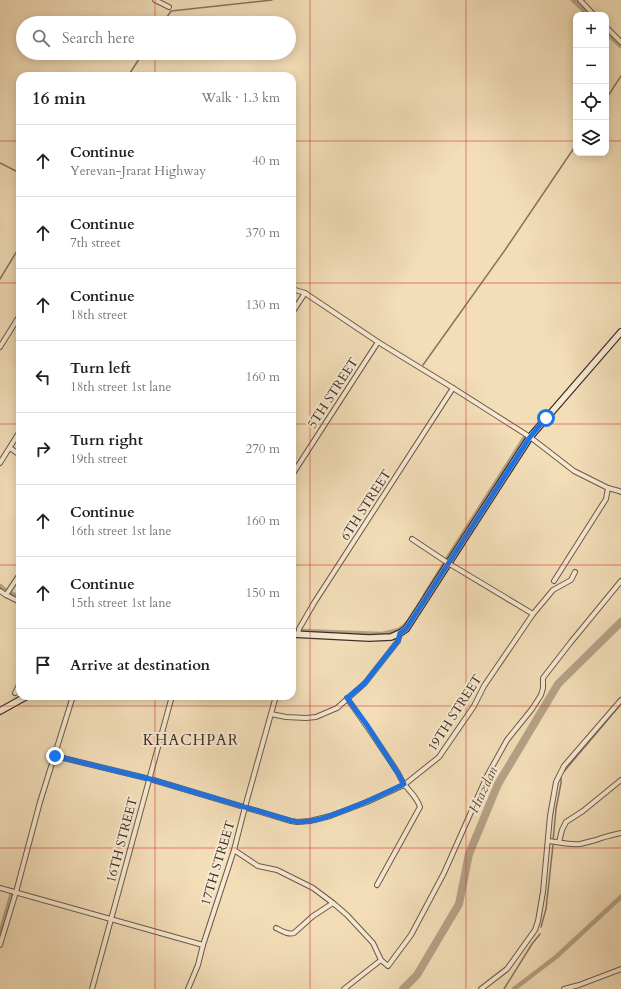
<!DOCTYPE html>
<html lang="en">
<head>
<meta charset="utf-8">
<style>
	body { margin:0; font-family:Cardo,serif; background:#f6f6f6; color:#202124 }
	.controls { position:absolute; right:12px; top:12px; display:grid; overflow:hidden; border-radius:8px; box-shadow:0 2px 10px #0003 }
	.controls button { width:36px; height:36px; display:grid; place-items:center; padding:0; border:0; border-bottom:1px solid #e0e0e0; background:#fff; color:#202124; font:20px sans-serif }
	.stop { position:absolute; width:12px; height:12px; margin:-9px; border:3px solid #1a73e8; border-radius:50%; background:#fff }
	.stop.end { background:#1a73e8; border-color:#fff; box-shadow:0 1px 4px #0008 }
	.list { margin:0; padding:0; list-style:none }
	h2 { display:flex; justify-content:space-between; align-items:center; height:52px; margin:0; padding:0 16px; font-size:17px }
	h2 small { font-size:13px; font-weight:400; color:#757577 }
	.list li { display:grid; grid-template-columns:26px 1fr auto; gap:12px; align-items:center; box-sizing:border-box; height:72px; padding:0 16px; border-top:1px solid #e0e0e0 }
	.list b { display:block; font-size:15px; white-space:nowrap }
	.list p { margin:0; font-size:13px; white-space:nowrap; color:#757577 }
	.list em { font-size:13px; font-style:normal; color:#757577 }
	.icon { flex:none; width:22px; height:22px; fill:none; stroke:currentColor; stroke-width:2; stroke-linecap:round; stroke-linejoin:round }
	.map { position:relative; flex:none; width:621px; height:989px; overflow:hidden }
	.search { position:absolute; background:#fff; box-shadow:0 2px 10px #0003; left:16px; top:16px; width:280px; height:44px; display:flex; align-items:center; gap:10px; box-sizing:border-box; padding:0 14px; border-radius:22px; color:#757577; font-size:15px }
	.panel { position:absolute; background:#fff; box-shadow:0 2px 10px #0003; left:16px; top:72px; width:280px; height:628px; border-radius:12px }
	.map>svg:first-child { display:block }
</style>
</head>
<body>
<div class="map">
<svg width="621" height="989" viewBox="0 0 621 989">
	<rect width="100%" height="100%" fill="#f3deb8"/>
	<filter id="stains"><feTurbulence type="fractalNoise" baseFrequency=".005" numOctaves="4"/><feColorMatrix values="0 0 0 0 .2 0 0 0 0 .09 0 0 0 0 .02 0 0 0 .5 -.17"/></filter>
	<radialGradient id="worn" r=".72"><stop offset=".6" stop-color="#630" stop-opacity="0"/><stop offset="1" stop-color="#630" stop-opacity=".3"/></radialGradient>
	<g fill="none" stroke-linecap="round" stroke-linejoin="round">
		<g stroke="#857461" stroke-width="1.5">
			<path d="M163 23 171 11 272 0"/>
			<path d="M128 76 143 53"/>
			<path d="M606 99 621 76"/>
			<path d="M0 163 20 173"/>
			<path d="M0 279 20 246"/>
			<path d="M423 365 505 250 576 145"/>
			<path d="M535 436 618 339"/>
			<path d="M553 841 556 809 561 783V775L621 704"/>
			<path d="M541 927 546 909 553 845"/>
			<path d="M504 989 532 944 540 934"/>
		</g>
		<g stroke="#b5a287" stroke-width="4.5">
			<path d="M573 0 589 15"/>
			<path d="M606 32 621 46"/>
			<path d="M447 559 525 437"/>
			<path d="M0 586 5 590"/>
			<path d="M10 593 20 597"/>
			<path d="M425 595 445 563"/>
			<path d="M292 629H294"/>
			<path d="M303 631 382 634 399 630 404 626 408 622"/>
			<path d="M0 934 12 893"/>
			<path d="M514 989 556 957 621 897"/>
		</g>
		<path stroke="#b5a287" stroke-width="8" d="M403 989 417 975 459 904 469 854 498 784 558 684 621 622"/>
		<g stroke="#6b5a4d" stroke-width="6">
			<g id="street">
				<path d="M155 0 169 7"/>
				<path d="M580 0 594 15"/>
				<path d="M606 27 621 42"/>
				<path d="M292 289 305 293 378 342 453 388 530 437 574 471 608 488 619 491 621 492"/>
				<path d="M292 313 305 293"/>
				<path d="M0 347 20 315"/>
				<path d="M10 448 20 455"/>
				<path d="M0 463 20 431"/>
				<path d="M292 475 378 342"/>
				<path d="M412 539 448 563 533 614"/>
				<path d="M554 581 606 499 608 488"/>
				<path d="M0 591 6 595 20 602"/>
				<path d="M6 595 20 574"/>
				<path d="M298 635 299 629 314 603 453 388"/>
				<path d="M15 693 20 683"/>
				<path d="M347 698C365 723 382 748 398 773 400 777 402 781 404 784 410 792 417 797 420 807L377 885"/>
				<path d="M271 714 286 717 306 718 316 717 337 708 365 683 398 641 400 633"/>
				<path d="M55 756 150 779 291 821 297 822 310 821 330 816 367 802 404 785 439 757 474 706 484 686 533 614 553 590 571 580 575 572"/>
				<path d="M548 841C559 842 569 845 580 844 585 843 591 841 596 840 604 837 612 835 621 833"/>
				<path d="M559 842 562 830 566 822 583 811 621 780"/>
				<path d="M234 850 258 866 277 870 313 888 333 903 347 915 373 943 381 960 344 989"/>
				<path d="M0 888 203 945"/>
				<path d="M276 928C282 931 288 935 294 933L313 916 333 903"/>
				<path d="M0 945 16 892 40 802 73 696"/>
				<path d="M381 960 388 966 411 935 444 873 487 776 507 740 532 709 541 695 543 688V678L571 642 621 581"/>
				<path d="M92 989 172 696"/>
				<path d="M188 989 198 965 203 945 234 850 245 807 276 696"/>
				<path d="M481 989 507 969 535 930 538 921 543 892 550 816 556 782 564 766 621 700"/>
				<path d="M564 989 579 985 621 969"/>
			</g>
		</g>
		<g stroke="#3e2e29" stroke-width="8">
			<g id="secondary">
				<path d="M292 634 369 638 391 637 400 633 406 629 530 437 621 332"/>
				<path d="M0 711 27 696"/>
			</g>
		</g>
		<use href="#street" stroke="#f7ead1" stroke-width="4"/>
		<use href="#secondary" stroke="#f7ead1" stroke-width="5.5"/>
	</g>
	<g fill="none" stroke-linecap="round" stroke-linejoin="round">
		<path stroke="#1a73e8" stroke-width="5" d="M55 756 150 779 292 821C310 824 327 817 343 811 364 803 384 794 404 784L399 775 367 725 347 698 364 684 398 641 400 633 406 629 530 437 546 418"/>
	</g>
	<path fill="none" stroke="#d62828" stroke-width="1" stroke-opacity="0.55" d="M155 0V23M310 0V989M466 0V989M155 53V76M0 141H20M292 141H576M606 141H621M0 283H20M292 283H621M0 424H20M292 424H621M0 565H20M292 565H621M155 696V989M0 706H621M0 848H621"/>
	<g text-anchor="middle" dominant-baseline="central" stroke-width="4" stroke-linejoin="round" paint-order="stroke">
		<g font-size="13" fill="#3e2e29" stroke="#f7ead1">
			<text transform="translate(333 393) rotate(-57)">5TH STREET</text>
			<text transform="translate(366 505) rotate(-57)">6TH STREET</text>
			<text transform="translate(455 713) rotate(-57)">19TH STREET</text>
			<text transform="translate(122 840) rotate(-75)">16TH STREET</text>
			<text transform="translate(218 863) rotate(-73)">17TH STREET</text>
		</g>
		<g font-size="14" font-style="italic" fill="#5c4b40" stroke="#f7ead1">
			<text transform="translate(483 790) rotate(-65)">Hrazdan</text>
		</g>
		<g font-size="15" letter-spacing="1" fill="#3e2e29" stroke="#f7ead1">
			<text x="191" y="740">KHACHPAR</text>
		</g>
	</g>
	<rect width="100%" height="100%" filter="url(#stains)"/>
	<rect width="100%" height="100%" fill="url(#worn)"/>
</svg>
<div class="controls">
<button>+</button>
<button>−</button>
<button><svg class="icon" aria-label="locate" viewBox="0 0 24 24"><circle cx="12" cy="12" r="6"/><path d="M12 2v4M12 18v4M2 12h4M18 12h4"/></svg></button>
<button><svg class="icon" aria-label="layers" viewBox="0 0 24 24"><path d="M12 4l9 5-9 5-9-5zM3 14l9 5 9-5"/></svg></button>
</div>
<div class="stop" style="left:546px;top:418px"></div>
<div class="stop end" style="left:55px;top:756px"></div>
<div class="search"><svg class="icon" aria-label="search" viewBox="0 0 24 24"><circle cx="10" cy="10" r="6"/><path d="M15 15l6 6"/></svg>Search here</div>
<section class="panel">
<h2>16 min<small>Walk · 1.3 km</small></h2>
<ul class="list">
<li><svg class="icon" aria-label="ahead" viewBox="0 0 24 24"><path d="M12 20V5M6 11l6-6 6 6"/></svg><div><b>Continue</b><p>Yerevan-Jrarat Highway</p></div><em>40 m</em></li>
<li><svg class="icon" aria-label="ahead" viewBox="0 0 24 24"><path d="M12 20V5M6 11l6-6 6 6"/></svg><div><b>Continue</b><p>7th street</p></div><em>370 m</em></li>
<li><svg class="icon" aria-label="ahead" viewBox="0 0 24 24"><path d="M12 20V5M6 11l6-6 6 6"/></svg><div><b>Continue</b><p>18th street</p></div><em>130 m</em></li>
<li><svg class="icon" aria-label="left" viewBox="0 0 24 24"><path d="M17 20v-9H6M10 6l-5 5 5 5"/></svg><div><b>Turn left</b><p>18th street 1st lane</p></div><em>160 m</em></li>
<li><svg class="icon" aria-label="right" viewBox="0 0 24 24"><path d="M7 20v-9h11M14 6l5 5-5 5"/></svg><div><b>Turn right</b><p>19th street</p></div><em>270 m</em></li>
<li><svg class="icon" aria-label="ahead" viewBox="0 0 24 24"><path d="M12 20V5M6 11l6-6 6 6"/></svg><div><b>Continue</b><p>16th street 1st lane</p></div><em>160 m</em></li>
<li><svg class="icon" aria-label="ahead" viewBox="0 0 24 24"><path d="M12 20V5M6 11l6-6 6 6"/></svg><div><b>Continue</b><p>15th street 1st lane</p></div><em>150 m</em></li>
<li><svg class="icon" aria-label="arrive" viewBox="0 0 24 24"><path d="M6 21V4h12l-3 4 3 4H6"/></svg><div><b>Arrive at destination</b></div></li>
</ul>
</section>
</div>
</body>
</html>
